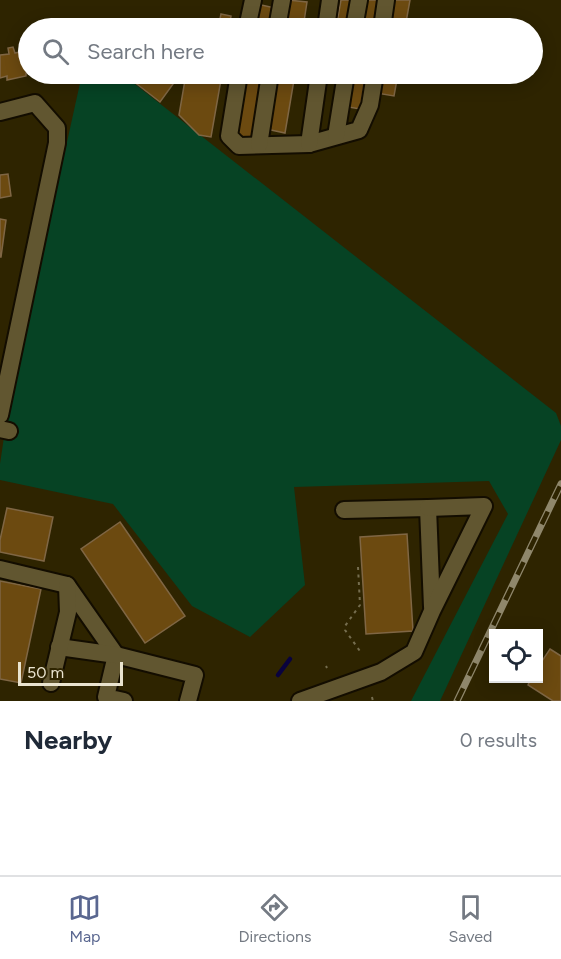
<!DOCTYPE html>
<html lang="en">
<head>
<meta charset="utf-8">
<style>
	body { margin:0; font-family:Figtree,sans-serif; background:#f6f6f7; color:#1f2937 }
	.controls { position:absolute; right:18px; bottom:18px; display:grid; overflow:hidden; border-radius:0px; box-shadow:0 3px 15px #0003 }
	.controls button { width:54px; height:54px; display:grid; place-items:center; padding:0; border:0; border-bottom:2px solid #e0e1e3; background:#fff; color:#1f2937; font:30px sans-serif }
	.scale { position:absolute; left:18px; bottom:15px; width:105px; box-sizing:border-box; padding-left:6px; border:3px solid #eae4cf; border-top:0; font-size:16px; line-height:21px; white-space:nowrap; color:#eae4cf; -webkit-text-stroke:4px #2e2400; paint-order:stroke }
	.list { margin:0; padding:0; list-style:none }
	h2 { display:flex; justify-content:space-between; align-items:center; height:78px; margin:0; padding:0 24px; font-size:26px }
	h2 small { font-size:20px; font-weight:400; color:#747a83 }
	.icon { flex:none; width:33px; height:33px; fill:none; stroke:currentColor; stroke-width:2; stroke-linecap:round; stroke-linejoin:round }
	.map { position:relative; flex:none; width:561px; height:701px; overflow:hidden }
	.search { position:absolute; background:#fff; box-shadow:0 3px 15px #0003; left:18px; right:18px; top:18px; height:66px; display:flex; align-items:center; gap:15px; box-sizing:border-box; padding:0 21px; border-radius:33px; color:#747a83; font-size:22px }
	.sheet { height:174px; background:#fff }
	nav { display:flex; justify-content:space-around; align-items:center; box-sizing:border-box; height:84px; border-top:2px solid #e0e1e3; background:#fff; font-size:16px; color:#747a83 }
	nav a { display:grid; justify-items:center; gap:3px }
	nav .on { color:#5a6790 }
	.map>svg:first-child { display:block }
</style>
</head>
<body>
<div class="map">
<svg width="561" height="701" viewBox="0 0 561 701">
	<rect width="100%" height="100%" fill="#2e2400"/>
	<path fill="#064324" d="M82 74H122L556 413 561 426V440L440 701H411L508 514 489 481 294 487 305 585 250 637 192 606 113 504 0 480V464L8 410Z"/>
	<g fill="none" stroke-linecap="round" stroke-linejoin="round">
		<path stroke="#09023e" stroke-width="4.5" d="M278 675 290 659"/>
	</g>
	<g fill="#6c4a10" stroke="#7f6644" stroke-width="1.5">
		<path d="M288 0 307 2 303 28H284Z"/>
		<path d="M341 0H353L348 28H336Z"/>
		<path d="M366 0H378L374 28H361Z"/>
		<path d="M392 0H410L405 28H387Z"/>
		<path d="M257 4 275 8 272 28H252Z"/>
		<path d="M221 14 231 16 229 28H218Z"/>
		<path d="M13 47 15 53 28 50V73H26V76L7 80V76L0 78V55L9 54 8 48Z"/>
		<path d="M124 74H167L176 80 160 102Z"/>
		<path d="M186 74H222L211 137 199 135 179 115Z"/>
		<path d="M244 74 263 77 252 139 234 136Z"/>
		<path d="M276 74H295L285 133 266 129Z"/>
		<path d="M354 74H366L360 109 348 107Z"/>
		<path d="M379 74H398L394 96 376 93Z"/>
		<path d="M8 174 11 196 0 198V175Z"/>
		<path d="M0 219 6 220 1 257H0Z"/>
		<path d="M7 508 53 517 44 561 0 552V540Z"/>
		<path d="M120 522 185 616 145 643 81 549Z"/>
		<path d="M407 534 413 631 366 634 360 537Z"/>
		<path d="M0 581 41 589 21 683 0 679Z"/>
		<path d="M550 649 561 656V701H553L528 685 531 678H538V667Z"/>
	</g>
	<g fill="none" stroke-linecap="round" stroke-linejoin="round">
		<g stroke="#130d00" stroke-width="20">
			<g id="minor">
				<path d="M247 28 253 0"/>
				<path d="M277 28 282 0"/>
				<path d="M326 28 330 0"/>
				<path d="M354 28 359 0"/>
				<path d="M382 28 386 0"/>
				<path d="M239 74 229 136 239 146 309 144 359 130 370 105 375 74"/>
				<path d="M0 112 35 103 57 128V143L0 415"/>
				<path d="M336 136 346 74"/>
				<path d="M309 144 319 74"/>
				<path d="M259 145 270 74"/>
				<path d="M0 429 9 431"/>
				<path d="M344 510 428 508 432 607"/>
				<path d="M0 569 67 585 116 655 106 697 124 701"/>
				<path d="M59 647 116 655 195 675 188 701"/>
				<path d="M51 683 68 612 67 585"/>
				<path d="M300 701 381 672 414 652 432 611 484 506 428 508"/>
			</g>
		</g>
		<g stroke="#756d4e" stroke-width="2" stroke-dasharray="3 4.5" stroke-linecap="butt">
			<path d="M358 567 360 605 345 626V630L362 654"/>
			<path d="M326 666 327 668"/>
			<path d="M372 697 373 701"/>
		</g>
		<use href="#minor" stroke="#615630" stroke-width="16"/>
		<g stroke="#8f876b" stroke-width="7">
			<path id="rail" d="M457 701 561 484"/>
		</g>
		<use href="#rail" stroke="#2e2400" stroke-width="4.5" stroke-dasharray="14" stroke-linecap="butt"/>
	</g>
</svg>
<div class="controls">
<button><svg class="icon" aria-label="locate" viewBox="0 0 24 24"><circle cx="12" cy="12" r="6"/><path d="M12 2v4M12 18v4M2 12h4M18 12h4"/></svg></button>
</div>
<div class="scale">50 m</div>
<div class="search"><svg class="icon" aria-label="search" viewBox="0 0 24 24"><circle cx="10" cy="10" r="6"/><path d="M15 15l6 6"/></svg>Search here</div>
</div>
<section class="sheet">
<h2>Nearby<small>0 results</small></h2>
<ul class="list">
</ul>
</section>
<nav>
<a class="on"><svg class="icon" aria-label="map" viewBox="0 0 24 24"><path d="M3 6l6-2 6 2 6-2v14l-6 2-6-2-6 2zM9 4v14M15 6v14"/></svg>Map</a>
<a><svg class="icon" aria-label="directions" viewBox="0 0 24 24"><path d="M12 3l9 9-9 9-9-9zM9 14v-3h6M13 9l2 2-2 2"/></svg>Directions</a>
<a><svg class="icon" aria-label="saved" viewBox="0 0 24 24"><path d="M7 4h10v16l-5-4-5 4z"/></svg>Saved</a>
</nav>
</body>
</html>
